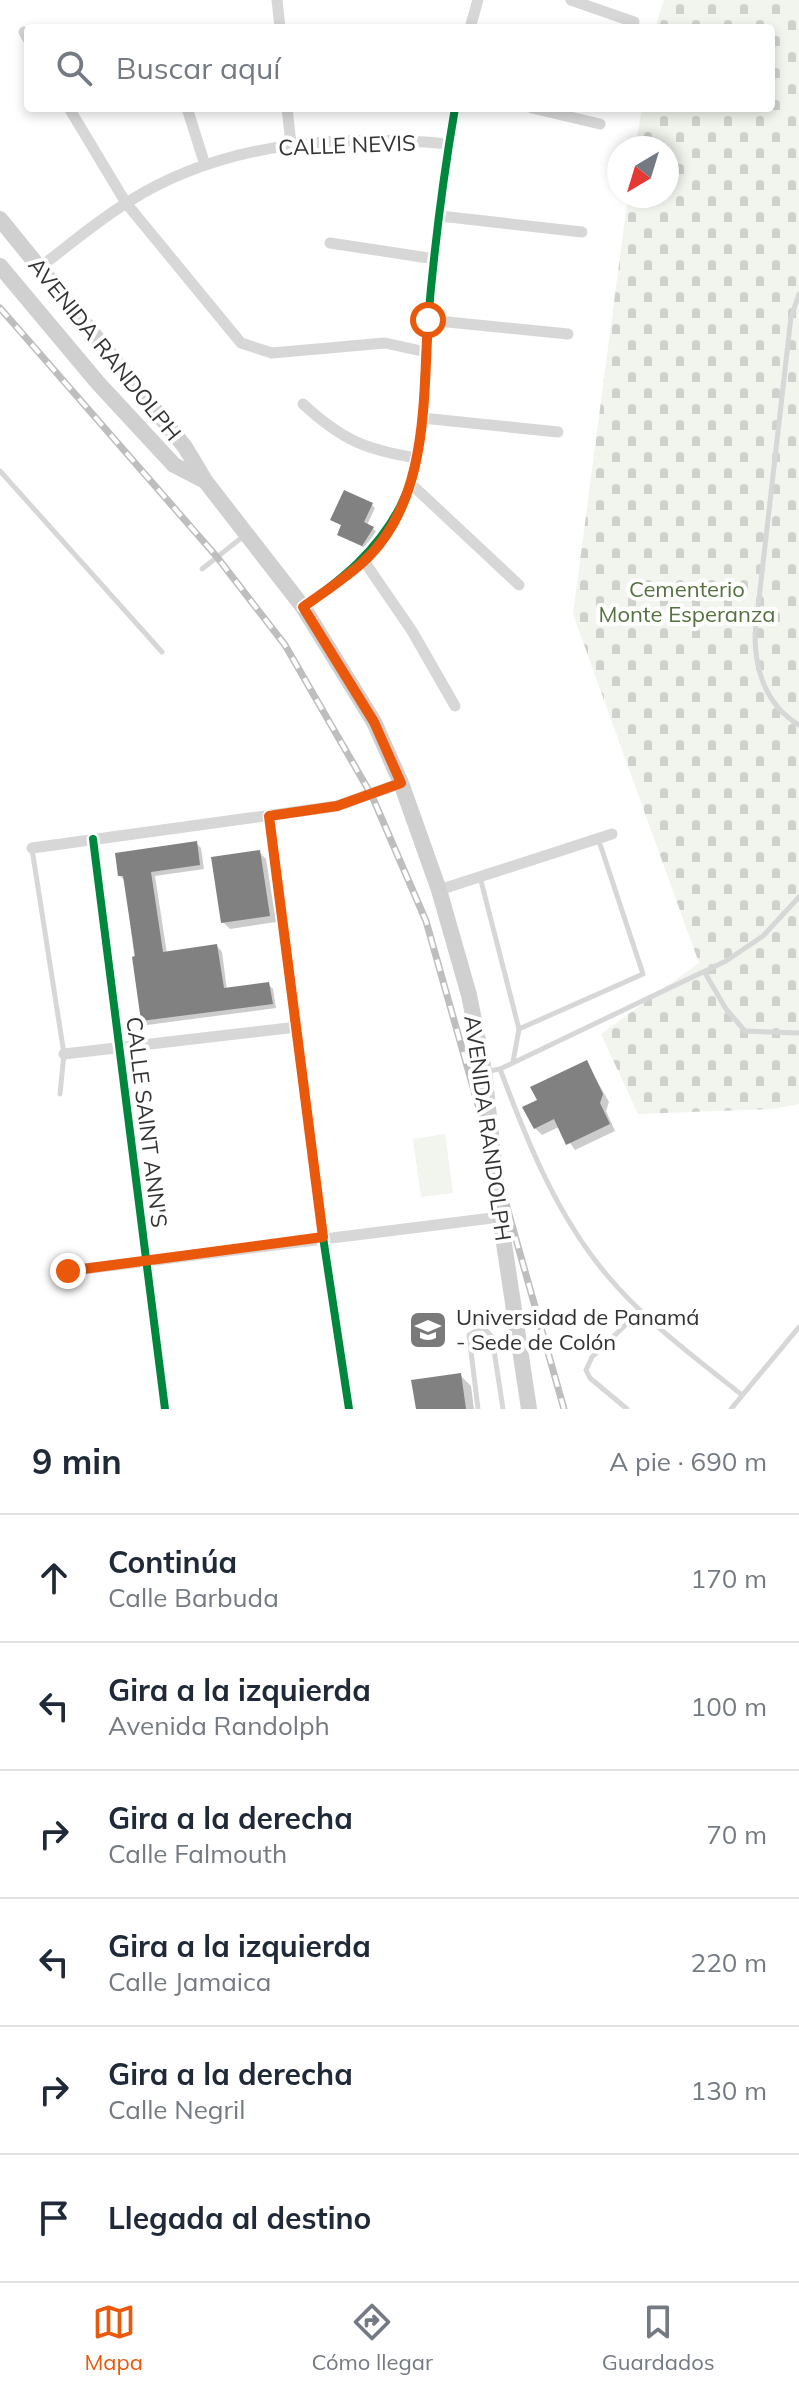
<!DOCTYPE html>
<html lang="es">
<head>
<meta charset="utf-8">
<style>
	body { margin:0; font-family:Mulish,sans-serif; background:#f2f2f3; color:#1f2937 }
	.compass { position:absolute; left:607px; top:136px; width:72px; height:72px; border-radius:50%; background:#fff; box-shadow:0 4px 12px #0003; rotate:218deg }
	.stop { position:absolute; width:24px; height:24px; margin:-18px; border:6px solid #ea580c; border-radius:50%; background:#fff }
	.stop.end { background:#ea580c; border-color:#fff; box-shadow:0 2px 8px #0008 }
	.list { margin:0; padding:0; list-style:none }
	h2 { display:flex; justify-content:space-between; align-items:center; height:104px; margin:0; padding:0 32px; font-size:34px }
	h2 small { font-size:26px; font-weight:400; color:#747a83 }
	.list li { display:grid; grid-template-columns:52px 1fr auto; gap:24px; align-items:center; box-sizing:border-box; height:128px; padding:0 32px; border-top:2px solid #e0e1e3 }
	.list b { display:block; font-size:30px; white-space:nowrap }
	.list p { margin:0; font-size:26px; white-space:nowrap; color:#747a83 }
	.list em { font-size:26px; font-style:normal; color:#747a83 }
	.icon { flex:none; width:44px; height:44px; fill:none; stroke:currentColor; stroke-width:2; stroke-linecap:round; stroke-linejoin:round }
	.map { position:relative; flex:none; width:799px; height:1409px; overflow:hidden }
	.search { position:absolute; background:#fff; box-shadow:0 4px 12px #0003; left:24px; right:24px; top:24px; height:88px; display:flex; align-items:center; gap:20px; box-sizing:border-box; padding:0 28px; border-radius:8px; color:#747a83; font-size:30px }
	.sheet { height:872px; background:#fff }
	nav { display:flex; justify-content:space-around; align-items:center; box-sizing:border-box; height:112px; border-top:2px solid #e0e1e3; background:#fff; font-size:22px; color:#747a83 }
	nav a { display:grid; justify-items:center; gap:4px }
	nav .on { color:#ea580c }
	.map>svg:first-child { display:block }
</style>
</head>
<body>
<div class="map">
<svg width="799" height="1409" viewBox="0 0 799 1409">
	<defs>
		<pattern id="cemetery-stones" width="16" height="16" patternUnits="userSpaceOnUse" patternTransform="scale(2)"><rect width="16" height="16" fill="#f1f5ed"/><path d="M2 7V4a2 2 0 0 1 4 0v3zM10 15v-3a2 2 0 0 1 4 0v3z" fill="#cfd2cc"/></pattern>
	</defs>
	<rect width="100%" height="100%" fill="#fff"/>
	<path fill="#f1f5ed" d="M445 1134 453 1193 421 1197 413 1139Z"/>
	<path fill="url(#cemetery-stones)" d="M664 0H799V1104L773 1109 638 1114 601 1034 699 963 573 614 628 196H667V148H635L642 108H771V28H655Z"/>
	<g fill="#0003">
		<path d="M372 505 375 508 367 525 376 531 365 548 339 535 343 526 332 520Z"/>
		<path d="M196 843 201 848 204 869 155 876 167 954 217 946 222 952 227 990 268 984 273 989 276 1008 147 1025 142 1020 125 881 120 876Z"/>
		<path d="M259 852 266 859 276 922 230 929 223 922Z"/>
		<path d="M587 1063 609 1102 606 1111 615 1131 575 1150 559 1127 542 1135 535 1128 539 1101Z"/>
		<path d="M460 1375 471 1386 474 1409H418Z"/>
	</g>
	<g fill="#818181">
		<path d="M344 490 373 503 364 522 374 527 362 546 337 535 341 525 330 520Z"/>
		<path d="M197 841 200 865 151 872 163 952 217 944 224 988 269 982 273 1004 141 1021 132 957 135 956 123 876H118L115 853Z"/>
		<path d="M260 850 270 916 221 923 211 857Z"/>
		<path d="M587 1060 603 1094 600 1103 610 1124 566 1145 554 1119 534 1129 522 1107 537 1100 530 1087Z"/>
		<path d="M461 1373 466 1409H416L411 1380Z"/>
	</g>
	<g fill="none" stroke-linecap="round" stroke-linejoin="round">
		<g stroke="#d7d7d7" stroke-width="5">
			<path d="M799 294 791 317 755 634C755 671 766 705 799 725"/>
			<path d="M0 471 162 652"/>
			<path d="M202 569 245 535"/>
			<path d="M32 849 64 1054 60 1094"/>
			<path d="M480 877 519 1029 513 1062"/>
			<path d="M705 973 726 1009 745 1031 799 1033"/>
			<path d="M519 1029 643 974 598 838"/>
			<path d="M500 1069C527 1141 556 1214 606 1274 645 1321 694 1357 742 1395"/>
			<path d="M489 1071 500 1069 726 961 763 936 799 897"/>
			<path d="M478 1409 469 1335 483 1327 492 1337 503 1409"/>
			<path d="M627 1409 590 1378 586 1370 592 1357 640 1311"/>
			<path d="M731 1409 799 1327"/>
		</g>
		<g stroke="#d7d7d7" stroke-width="11">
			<path d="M277 0 280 28"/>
			<path d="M571 0 634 22"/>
			<path d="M470 28 478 0"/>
			<path d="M24 32 28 39"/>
			<path d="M69 108 126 203 241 343 272 353 385 343 426 352"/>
			<path d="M187 108 205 165"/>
			<path d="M287 108 291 144"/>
			<path d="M532 108 600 124"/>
			<path d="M440 216 582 232"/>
			<path d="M330 243 435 259"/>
			<path d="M39 268C68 246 97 221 128 202 224 141 339 134 449 144"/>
			<path d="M428 320 568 334"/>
			<path d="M303 404C342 440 366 450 417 458"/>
			<path d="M422 418 558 432"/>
			<path d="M410 483 519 585"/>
			<path d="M364 561 412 631 455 706"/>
			<path d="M303 607C343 578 376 552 400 507 429 451 422 383 428 321 434 250 443 178 455 108"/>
			<path d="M269 816 323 1237 349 1409"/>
			<path d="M93 839 165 1409"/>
			<path d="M32 848 337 806 401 783"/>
			<path d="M439 890 612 834"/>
			<path d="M64 1054 297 1027"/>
			<path d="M68 1271 500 1217"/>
		</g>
		<g stroke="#d0d0d0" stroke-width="16">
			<path d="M0 219 185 447 206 482 303 607 374 722 401 783 439 890 469 995 484 1071 500 1217 529 1409"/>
			<path d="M0 266 98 383 174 465 205 481"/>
		</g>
		<g stroke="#bebebe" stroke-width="7">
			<path id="rail" d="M0 308 217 557 285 645 372 796 426 921 564 1409"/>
		</g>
		<use href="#rail" stroke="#fff" stroke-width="4" stroke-dasharray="12" stroke-linecap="butt"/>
		<g stroke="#fff" stroke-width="13">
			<g id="cycleway">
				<path d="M303 607C343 578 376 552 400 507 429 451 422 383 428 321 434 250 443 178 455 108"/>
				<path d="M269 816 323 1237 349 1409"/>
				<path d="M93 839 165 1409"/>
			</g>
		</g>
		<use href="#cycleway" stroke="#00873e" stroke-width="8"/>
	</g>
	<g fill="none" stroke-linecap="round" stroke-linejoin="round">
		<path stroke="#ea580c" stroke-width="10" d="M68 1271 323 1237 269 816 337 806 401 783 374 722 303 607C323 593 344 579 362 563 429 503 423 401 428 320"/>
	</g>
	<defs>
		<g id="university-square" transform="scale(2)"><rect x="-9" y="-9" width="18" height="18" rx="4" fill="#7a7a7a" stroke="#fff"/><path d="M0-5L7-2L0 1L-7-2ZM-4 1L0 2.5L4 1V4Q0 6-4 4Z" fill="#fff"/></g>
	</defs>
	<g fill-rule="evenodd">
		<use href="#university-square" x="428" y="1330"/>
	</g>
	<g text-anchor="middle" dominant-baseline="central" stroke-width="8" stroke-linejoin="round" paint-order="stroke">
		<g font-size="22" fill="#333" stroke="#fff">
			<text transform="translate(347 145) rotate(-2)">CALLE NEVIS</text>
			<text transform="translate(105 349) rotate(51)">AVENIDA RANDOLPH</text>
			<text transform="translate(147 1122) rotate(83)">CALLE SAINT ANN'S</text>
			<text transform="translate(488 1128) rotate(82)">AVENIDA RANDOLPH</text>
		</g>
		<g font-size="22" fill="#56703f" stroke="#fff">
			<text x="687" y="589">Cementerio<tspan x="687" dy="25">Monte Esperanza</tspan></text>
		</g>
		<g font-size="22" fill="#333" stroke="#fff" text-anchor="start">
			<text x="456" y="1317">Universidad de Panamá<tspan x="456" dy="25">- Sede de Colón</tspan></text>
		</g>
	</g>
</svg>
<svg class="compass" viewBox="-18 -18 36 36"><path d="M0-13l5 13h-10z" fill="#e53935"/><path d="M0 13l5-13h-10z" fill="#747a83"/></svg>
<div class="stop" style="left:428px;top:320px"></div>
<div class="stop end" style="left:68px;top:1271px"></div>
<div class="search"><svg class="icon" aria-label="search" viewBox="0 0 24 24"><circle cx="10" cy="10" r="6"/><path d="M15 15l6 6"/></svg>Buscar aquí</div>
</div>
<section class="sheet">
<h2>9 min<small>A pie · 690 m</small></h2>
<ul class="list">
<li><svg class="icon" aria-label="ahead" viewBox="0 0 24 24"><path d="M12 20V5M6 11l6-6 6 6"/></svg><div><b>Continúa</b><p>Calle Barbuda</p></div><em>170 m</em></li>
<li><svg class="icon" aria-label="left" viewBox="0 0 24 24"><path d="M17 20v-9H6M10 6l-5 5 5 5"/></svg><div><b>Gira a la izquierda</b><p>Avenida Randolph</p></div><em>100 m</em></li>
<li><svg class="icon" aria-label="right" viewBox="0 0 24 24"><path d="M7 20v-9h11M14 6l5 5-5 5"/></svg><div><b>Gira a la derecha</b><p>Calle Falmouth</p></div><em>70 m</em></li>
<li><svg class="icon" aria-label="left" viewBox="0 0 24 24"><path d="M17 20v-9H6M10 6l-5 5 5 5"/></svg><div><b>Gira a la izquierda</b><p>Calle Jamaica</p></div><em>220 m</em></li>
<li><svg class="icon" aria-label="right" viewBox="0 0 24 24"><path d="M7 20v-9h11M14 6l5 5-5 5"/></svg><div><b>Gira a la derecha</b><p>Calle Negril</p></div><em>130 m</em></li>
<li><svg class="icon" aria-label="arrive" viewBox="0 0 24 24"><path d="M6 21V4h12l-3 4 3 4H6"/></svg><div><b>Llegada al destino</b></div></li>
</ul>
</section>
<nav>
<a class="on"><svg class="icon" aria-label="map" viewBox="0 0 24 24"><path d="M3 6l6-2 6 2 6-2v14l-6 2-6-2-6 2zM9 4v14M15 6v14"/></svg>Mapa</a>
<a><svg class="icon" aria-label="directions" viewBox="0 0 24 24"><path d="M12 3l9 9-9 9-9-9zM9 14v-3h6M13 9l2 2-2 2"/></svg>Cómo llegar</a>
<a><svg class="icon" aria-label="saved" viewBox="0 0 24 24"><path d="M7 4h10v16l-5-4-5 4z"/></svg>Guardados</a>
</nav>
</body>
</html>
